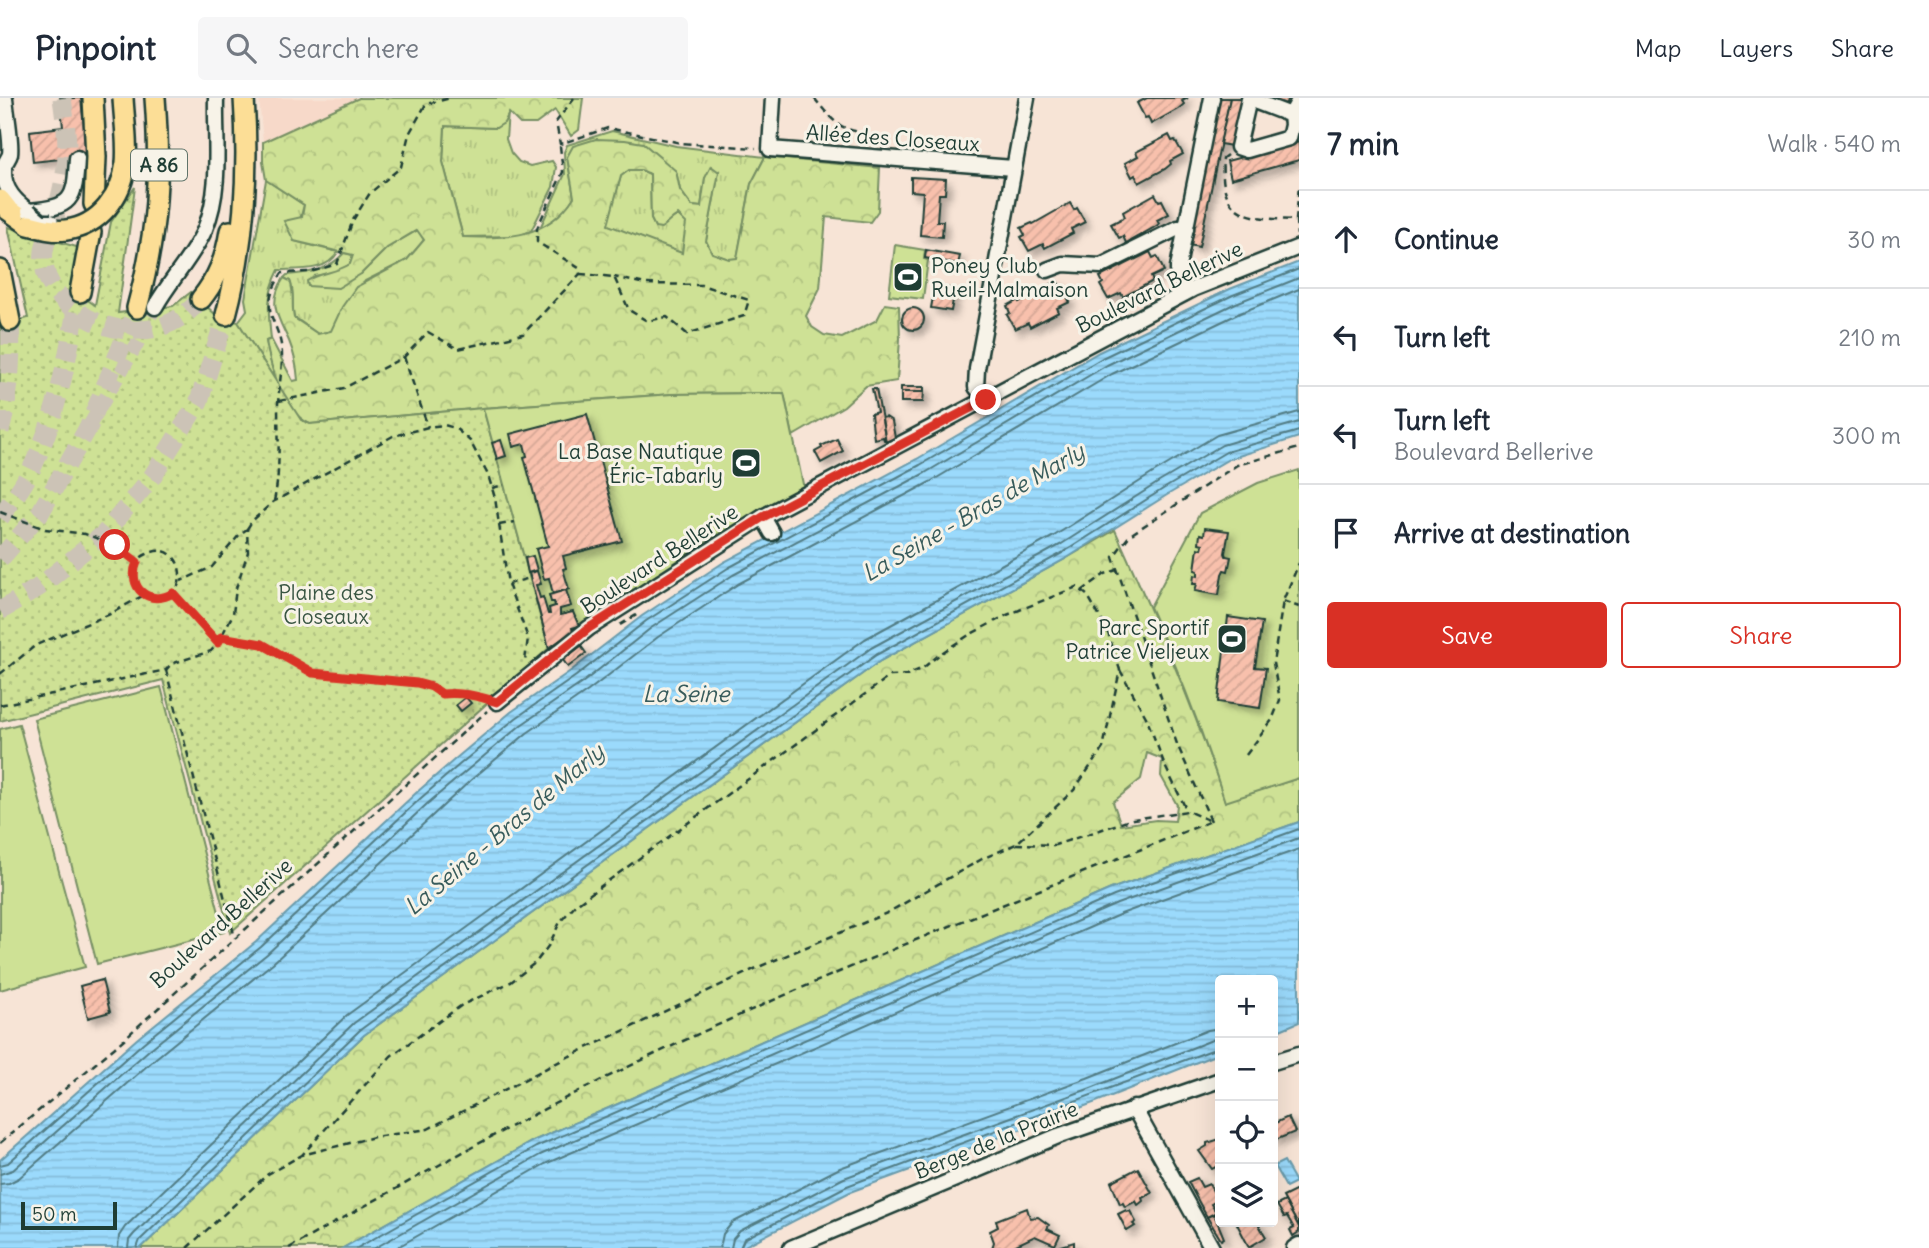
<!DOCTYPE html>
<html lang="en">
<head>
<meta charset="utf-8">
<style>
	body { margin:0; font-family:Delius,sans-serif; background:#f6f6f7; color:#1f2937 }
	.controls { position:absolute; right:21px; bottom:21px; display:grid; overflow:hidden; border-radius:7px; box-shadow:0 7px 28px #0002 }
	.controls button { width:63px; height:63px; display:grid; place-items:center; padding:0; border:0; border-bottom:2px solid #e0e1e3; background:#fff; color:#1f2937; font:35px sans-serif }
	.scale { position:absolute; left:21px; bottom:18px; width:96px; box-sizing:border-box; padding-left:7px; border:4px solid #1f3d34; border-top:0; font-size:19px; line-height:24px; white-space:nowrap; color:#1f3d34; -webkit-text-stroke:5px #f7f3e8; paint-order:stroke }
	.stop { position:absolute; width:21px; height:21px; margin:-16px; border:5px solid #d93025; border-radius:50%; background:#fff }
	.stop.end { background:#d93025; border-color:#fff; box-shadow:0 2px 7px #0008 }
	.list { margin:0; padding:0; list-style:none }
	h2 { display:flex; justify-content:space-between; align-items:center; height:91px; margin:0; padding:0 28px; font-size:30px }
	h2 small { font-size:23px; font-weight:400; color:#747a83 }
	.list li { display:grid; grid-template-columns:46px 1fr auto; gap:21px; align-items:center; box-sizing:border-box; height:98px; padding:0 28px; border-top:2px solid #e0e1e3 }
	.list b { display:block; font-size:26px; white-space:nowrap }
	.list p { margin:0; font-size:23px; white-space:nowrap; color:#747a83 }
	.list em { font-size:23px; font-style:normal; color:#747a83 }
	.actions { display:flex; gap:14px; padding:21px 28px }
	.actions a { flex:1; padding:16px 0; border:2px solid #d93025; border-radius:7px; text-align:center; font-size:24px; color:#d93025 }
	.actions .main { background:#d93025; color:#fff }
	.icon { flex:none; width:38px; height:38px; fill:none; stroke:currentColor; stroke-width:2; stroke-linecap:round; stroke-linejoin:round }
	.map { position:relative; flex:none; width:1299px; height:1150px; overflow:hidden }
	header { display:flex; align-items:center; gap:42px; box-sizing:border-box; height:98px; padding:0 35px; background:#fff; border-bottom:2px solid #e0e1e3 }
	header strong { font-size:33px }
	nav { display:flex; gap:38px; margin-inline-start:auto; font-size:24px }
	.search { width:490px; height:63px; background:#f6f6f7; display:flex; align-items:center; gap:18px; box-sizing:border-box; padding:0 24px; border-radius:7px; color:#747a83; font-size:26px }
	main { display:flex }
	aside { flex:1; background:#fff }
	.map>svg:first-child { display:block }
</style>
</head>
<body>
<header>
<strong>Pinpoint</strong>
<div class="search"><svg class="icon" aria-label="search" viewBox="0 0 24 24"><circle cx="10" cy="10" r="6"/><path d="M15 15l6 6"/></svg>Search here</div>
<nav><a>Map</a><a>Layers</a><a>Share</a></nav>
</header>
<main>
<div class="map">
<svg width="1299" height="1150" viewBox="0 0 1299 1150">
	<defs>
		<pattern id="grass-tufts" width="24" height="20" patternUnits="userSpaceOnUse" patternTransform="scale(1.75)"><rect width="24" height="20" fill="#cee195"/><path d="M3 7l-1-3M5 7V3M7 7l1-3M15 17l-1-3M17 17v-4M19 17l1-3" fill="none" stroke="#b0c281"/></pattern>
		<pattern id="forest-crowns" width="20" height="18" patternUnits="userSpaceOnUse" patternTransform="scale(1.75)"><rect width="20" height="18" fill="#cee195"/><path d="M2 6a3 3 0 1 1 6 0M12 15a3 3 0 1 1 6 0" fill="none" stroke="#b0c281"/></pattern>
		<pattern id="park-dots" width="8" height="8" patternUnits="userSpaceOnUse" patternTransform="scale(1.75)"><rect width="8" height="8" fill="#cee195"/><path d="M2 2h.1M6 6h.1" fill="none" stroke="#b0c281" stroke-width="1.8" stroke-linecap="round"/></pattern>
		<pattern id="water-rules" width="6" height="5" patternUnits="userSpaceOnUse" patternTransform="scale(1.75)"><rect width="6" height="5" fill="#9bdafc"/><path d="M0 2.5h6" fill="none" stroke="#85bcd9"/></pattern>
		<pattern id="building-hatch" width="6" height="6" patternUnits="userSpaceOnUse" patternTransform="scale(1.75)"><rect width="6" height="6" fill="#f8c0ac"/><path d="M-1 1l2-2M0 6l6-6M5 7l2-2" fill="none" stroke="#d4a695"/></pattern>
		<filter id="shadow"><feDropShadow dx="5" dy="5" stdDeviation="3.5" flood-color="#0004"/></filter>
	</defs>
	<rect width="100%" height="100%" fill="#f7e4d6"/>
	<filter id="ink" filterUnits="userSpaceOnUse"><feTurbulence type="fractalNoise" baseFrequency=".0143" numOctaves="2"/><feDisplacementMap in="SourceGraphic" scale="14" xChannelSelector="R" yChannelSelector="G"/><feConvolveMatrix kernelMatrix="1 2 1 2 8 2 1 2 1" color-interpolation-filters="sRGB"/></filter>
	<g filter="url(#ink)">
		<path fill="#f7d9c9" d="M259 0H359L263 44Z"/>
		<g fill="url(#grass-tufts)" stroke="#768f64" stroke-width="2">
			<path d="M508 14 506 41 511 55 519 64 530 68 552 63 556 69 553 89 531 133 518 138 463 139 443 64 445 28 496 30Z"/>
			<path d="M612 33 676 48 765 59 751 86 737 161H728L712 155 706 143 719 73 705 80 701 109 692 108 680 92 676 73 567 59 574 99 563 116 540 130 565 76 564 54 567 47Z"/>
			<path d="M629 72H641L650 76 651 121 655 129 678 117 687 125 682 156 607 127 621 78Z"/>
			<path d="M266 82 304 107 294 143 338 154C327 174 299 171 279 172 266 197 268 214 271 241L266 243 275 282 238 224 247 212 245 201Z"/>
			<path d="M418 132 424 142 407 162 365 183 332 233 318 236 294 219C291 207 295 194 290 183L284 180 287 177C309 175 328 173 344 155L353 157 350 166 338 174 314 178 361 176 387 150Z"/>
		</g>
		<g fill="url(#forest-crowns)" stroke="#768f64" stroke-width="2" fill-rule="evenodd">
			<path d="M359 0H583L579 32 571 38 555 12 536 26H520L509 15 504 25 496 30 445 28 443 64 463 139C507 141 548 140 574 99L567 59 573 48 596 41 625 42 643 45 676 73 680 92 692 108 701 109 705 80 711 68 719 74 706 143 712 155 729 161 737 160 751 86 765 59 880 70 878 113 870 124 826 119 820 190 806 218 812 229 824 237 842 240 877 222 885 206 899 208 900 241 897 283 866 288 844 308 793 338 784 295 672 296 483 310 310 326C285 315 270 269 266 243L271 241 293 283 298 282C297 268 294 255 289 243 278 219 267 205 284 180L290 183C295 195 291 207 294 220L318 236 331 233 342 209 356 189 407 162 424 142 417 132 387 150 361 176 338 190 308 188 307 183C321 174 336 175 350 166L353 157 294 143 284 123 302 119 304 107 266 82 263 64V44ZM629 72H641L650 76 651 121 655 129 661 130C668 126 670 121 678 117L686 125 682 155 608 127 621 78Z"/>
			<path d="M1115 432C1155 521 1195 610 1225 703L1299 680V724L1111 791 533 1043 343 1150H141L364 937 880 563 1067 460ZM1147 655 1162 661 1161 678 1177 707 1175 723 1156 722 1121 727 1113 704 1141 681Z"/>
		</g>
		<path fill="url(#park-dots)" stroke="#768f64" stroke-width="2" d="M135 89 118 215 173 208 191 194 215 216 238 224 301 322 310 326 483 310 549 550 230 835 163 582 0 623V227L28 220 8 129 80 150 72 191 95 207 111 124Z"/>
		<g fill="#cee195" stroke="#768f64" stroke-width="2">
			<path d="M895 147 925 152 924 161 928 162 923 201 889 197Z"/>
			<path d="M784 295 804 391 714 438 549 550 483 310 672 296Z"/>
			<path d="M1299 372V680L1225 704C1204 637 1179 573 1150 509L1200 415 1258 385Z"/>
			<path d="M161 589 224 834 97 866 34 621Z"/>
			<path d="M19 626 85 869 0 892V631Z"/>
		</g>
		<g fill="url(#water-rules)" stroke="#699bac" stroke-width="2">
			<path d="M1299 164V339L1229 361 1167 397 1067 460 880 563 364 937 141 1150H0V1062L138 940 256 844 416 695 454 662 511 614 572 572 642 518 724 464 917 361 1099 254 1230 191Z"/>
			<path d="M1299 724V924L1273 935V882H1220V955L1096 1004 850 1094 741 1150H343L533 1043 1111 791Z"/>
			<path d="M1284 1063 1296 1084 1286 1089 1274 1068Z"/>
		</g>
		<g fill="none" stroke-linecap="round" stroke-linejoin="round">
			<g stroke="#517c84" stroke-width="2">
				<path d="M0 1067 8 1065 143 945 261 849 421 700 459 667 516 620 576 578 646 523 728 470 920 367 1102 260 1233 197 1299 171"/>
				<path d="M0 1076 13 1072 149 952 267 856 427 706 465 674 521 627 582 585 651 530 733 477 925 375 1107 267 1236 205 1299 180"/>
				<path d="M0 1086 9 1085 19 1080 156 960 274 864 471 682 527 635 588 593 658 539 738 486 930 384 1112 276 1240 215 1299 191"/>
				<path d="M118 1150 119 1138 125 1129 347 917 865 541 1054 438 1153 375 1217 337 1299 314"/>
				<path d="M128 1150 129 1142 134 1136 354 925 871 550 1060 447 1159 384 1222 347 1299 324"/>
				<path d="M137 1150 140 1142 360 932 876 557 1064 454 1163 391 1226 354 1299 333"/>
				<path d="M357 1150 536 1049 1114 798 1299 731"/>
				<path d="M375 1150 540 1057 1117 806 1299 740"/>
				<path d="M396 1150 545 1066 1121 816 1299 751"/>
				<path d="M720 1150 723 1136 732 1125 840 1070 1087 980 1208 932 1220 930"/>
				<path d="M731 1150 733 1141 740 1133 844 1080 1091 990 1212 942 1220 940"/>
				<path d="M740 1150 744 1141 847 1088 1220 949"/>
			</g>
		</g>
		<g fill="url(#building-hatch)" stroke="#1f3d34" stroke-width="2" filter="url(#shadow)">
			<path d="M60 0H81L87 58 33 64 30 33 63 29Z"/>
			<path d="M1147 0H1188L1182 3 1184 6 1178 11 1151 26 1148 19 1145 20 1137 5Z"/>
			<path d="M1219 0H1230L1199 149 1189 147Z"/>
			<path d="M1230 0H1242L1232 48 1220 46Z"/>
			<path d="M1268 0H1288L1285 7Z"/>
			<path d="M1169 37 1172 43 1175 42 1183 56 1170 63 1171 66 1165 71 1139 85 1135 77 1132 79 1125 65 1138 58 1136 54Z"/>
			<path d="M1299 44V62L1231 81 1227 63Z"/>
			<path d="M911 79 946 81 945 96H939L937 123H943L942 139 920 137 923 94 911 93Z"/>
			<path d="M1155 96 1159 103 1162 102 1169 116 1157 122 1159 126 1153 130 1126 145 1123 138 1119 140 1111 126 1125 119 1123 114Z"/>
			<path d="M1070 105 1074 112 1077 110 1085 124 1071 131 1073 135 1045 150 1043 146 1029 153 1021 139 1025 137 1021 130 1032 125 1033 126Z"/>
			<path d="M926 152 960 158 958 166 925 160Z"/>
			<path d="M1150 154 1153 160 1157 158 1164 173 1151 179 1153 183 1123 199 1121 195 1108 201 1100 187 1103 185 1100 179Z"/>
			<path d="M1057 183 1070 204 1057 210 1059 214 1030 229 1028 225 1015 231 1007 217 1010 215 1007 208 1018 202 1019 204Z"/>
			<path d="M935 188 955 191 951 213 931 210Z"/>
			<circle cx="913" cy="221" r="11"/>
			<rect x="901" y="289" width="23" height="5"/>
			<path d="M872 291H876L886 342H884L883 339 874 341 871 316 877 314Z"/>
			<path d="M901 294H924L923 304H901Z"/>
			<path d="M587 316 622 443 563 458 566 470 563 471 569 491 553 496 549 480 544 481 536 451 548 448 524 359 527 358 524 346 513 349 510 336Z"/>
			<path d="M886 319 892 323 895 340 886 344 882 320Z"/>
			<path d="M837 341 843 353 821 365 815 354 822 350 821 348Z"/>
			<path d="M501 342 506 358 497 361 492 345Z"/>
			<path d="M1205 430 1229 433 1225 455 1226 458 1231 459 1228 473 1224 472 1222 476 1219 497 1195 493 1197 486H1193L1194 477 1198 478V473L1195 472 1198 450 1202 451 1203 446 1199 445 1200 436 1204 437Z"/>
			<path d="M533 458 537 472 528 475 525 460Z"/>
			<path d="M537 473 541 486 536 487 540 500 543 499 548 516H550L549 510 555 508 554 504H551L549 497 566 492 571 508 560 511V517L573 514 579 528 572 530 573 533 549 550 529 475Z"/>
			<path d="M1228 519 1262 524 1255 569 1266 570 1260 610 1218 604Z"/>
			<path d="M581 548 586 555 568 569 563 562Z"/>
			<path d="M466 599 471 605 461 613 456 607Z"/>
			<path d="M102 882 110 914 88 920 80 888Z"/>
			<path d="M1288 1019 1295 1034 1273 1043V1026Z"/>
			<path d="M1220 1041V1067L1212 1071 1199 1053 1207 1048V1045Z"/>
			<path d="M1138 1070 1152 1095 1142 1100 1143 1103 1138 1107 1136 1103 1125 1109 1123 1105 1120 1106 1111 1084Z"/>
			<path d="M1197 1080 1202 1089 1209 1086 1218 1102 1211 1106 1216 1114 1207 1119 1188 1084Z"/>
			<path d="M1299 1091V1104L1297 1105 1299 1110V1129L1283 1099Z"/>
			<path d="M1285 1103 1299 1129V1134L1293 1138 1290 1132 1294 1130 1287 1118 1284 1119 1277 1107Z"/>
			<path d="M1027 1110 1030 1120 1038 1119 1049 1127 1047 1131 1060 1137 1055 1147 1035 1138 1012 1149 992 1150 994 1144 990 1133 998 1129 996 1122Z"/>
			<path d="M1126 1112 1127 1114 1130 1113 1136 1124 1133 1126 1135 1128 1127 1133 1118 1116Z"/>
			<path d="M1214 1116 1224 1140 1221 1142 1207 1119Z"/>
			<path d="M1241 1124H1257L1266 1139 1249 1149 1237 1126Z"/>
			<path d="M1074 1144V1150H1062L1061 1148Z"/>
		</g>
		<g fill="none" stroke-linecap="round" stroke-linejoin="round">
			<path stroke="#ccc3b6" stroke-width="14" stroke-dasharray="14 7" stroke-linecap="butt" d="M89 328 136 248 155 209"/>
			<g stroke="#ccc3b6" stroke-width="19" stroke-dasharray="19 10" stroke-linecap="butt">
				<path d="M62 0C65 23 69 47 66 70 63 88 59 105 54 123 51 133 45 143 44 153 38 194 85 226 120 231 153 236 179 226 201 201"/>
				<path d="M0 333C10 296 12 261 10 223"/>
				<path d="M0 420C10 405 22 390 30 374 57 320 67 261 78 202"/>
				<path d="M0 461 40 415 89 328 132 222"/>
				<path d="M0 513 39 489 104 436 152 379 199 303 226 217"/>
			</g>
			<g stroke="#1f3d34" stroke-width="19">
				<g id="minor">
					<path d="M5 0C6 14 12 44 10 56 9 60 6 63 5 66 0 87 14 103 29 113 72 109 75 103 77 60"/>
					<path d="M773 0 770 51 1013 70"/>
					<path d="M1291 17 1249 1 1238 49 1247 52 1289 40 1292 27 1291 17 1299 2"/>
					<path d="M1047 172 1063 166 1101 168 1178 130 1186 131"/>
					<path d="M1185 195 1178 176V169L1212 0"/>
					<path d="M155 209C170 182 193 159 205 131 222 90 215 43 216 0"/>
					<path d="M986 302 976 289 977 271 1027 0"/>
					<path d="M763 419 772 435"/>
					<path d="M497 604 589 530 763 419 1193 191 1299 149"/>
					<path d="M1273 964 1299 956"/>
					<path d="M1134 1010 1212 1150"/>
					<path d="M791 1150 1058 1038 1220 982"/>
					<path d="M1294 1150 1299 1147"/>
				</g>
			</g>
			<g stroke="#1f3d34" stroke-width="24">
				<g id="highway">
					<path d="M93 0 96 59 94 106"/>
					<path d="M0 102 8 112 29 127"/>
					<path d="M0 172 10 223"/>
					<path d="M80 194 91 134"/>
					<path d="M201 201C218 180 226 159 230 133"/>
					<path d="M137 210C157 136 161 77 155 0"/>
					<path d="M226 217C245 146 249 73 244 0"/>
				</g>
			</g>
			<g stroke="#1f3d34" stroke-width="2.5" stroke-dasharray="7 5" stroke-linecap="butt">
				<path d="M574 0 556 24 560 46 608 30 681 45 756 50"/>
				<path d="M814 0C836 26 838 32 873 36"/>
				<path d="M560 48 563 74 537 130V144L579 170 580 176"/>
				<path d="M1227 57 1223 60C1219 120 1247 120 1296 122L1297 137"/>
				<path d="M1296 122 1299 87"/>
				<path d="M580 176 614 179 629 212 647 223 667 219 687 236 744 218 749 202 701 187 645 186 614 179"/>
				<path d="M404 259 428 329"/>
				<path d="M279 303 344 290 404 259 428 234 458 251 523 236 580 176"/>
				<path d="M492 390 504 387"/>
				<path d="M274 403C281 371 278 339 278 306 279 289 282 273 282 257 281 220 255 217 282 175L311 174 337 166 353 122 370 95 401 69 409 36 426 6 451 0"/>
				<path d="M0 414 45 431 85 436 115 447 137 465"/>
				<path d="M499 427 515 424"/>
				<path d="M247 431 252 423 273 404 393 338 428 329 444 327 455 330 470 343 488 377 495 400 508 486 528 540 525 563"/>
				<path d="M508 486 530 480"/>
				<path d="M1082 493 1105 476 1117 472"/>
				<path d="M173 495 218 544"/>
				<path d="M1283 503 1299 509"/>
				<path d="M620 527 638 516"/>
				<path d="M221 539 262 546 313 575 417 585 432 589 442 596 456 595 485 600"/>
				<path d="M166 572 235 840"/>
				<path d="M1120 572 1146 619 1166 670 1187 713"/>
				<path d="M0 576 36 547 110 516 144 497C194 518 189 436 147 456 128 464 132 486 144 497"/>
				<path d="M0 607 166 572 171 566 211 553 218 545 233 516 236 490 248 454 247 431 240 436 212 469 181 483"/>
				<path d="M1246 657 1272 622 1280 602 1273 565 1283 503 1299 465"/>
				<path d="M1211 723 1177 646 1113 459 1130 437 1237 367 1299 350"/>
				<path d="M1016 746 1055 747 1133 721 1187 713 1211 723"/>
				<path d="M0 1045 114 950 487 613"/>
				<path d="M187 1150 268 1076 302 1057 374 1039 428 1031 570 958 761 868 887 815 982 761 1016 746 1074 692 1103 650 1120 572 1107 532 1088 498 1077 489 1007 517 969 537 940 556 923 570 907 577 890 578 575 807 560 824 549 847 536 864 511 884 462 907 391 958 302 1057"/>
				<path d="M289 1150C419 1078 548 1005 683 943 855 863 1034 795 1211 723"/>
			</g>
			<use href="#minor" stroke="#f7f3e8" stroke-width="14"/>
			<use href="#highway" stroke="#fcde96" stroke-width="19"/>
			<g stroke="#1f3d34" stroke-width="19" stroke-linecap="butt">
				<path id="minor-bridge" d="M29 113 42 124H51"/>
			</g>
			<g stroke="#1f3d34" stroke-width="24" stroke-linecap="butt">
				<path id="highway-bridge" d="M29 127C41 130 53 134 66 132 100 128 122 97 126 65 128 44 124 21 123 0"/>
			</g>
			<use href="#minor-bridge" stroke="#f7f3e8" stroke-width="14"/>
			<use href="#highway-bridge" stroke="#fcde96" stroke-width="19"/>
		</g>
	</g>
	<g fill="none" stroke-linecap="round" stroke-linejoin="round" filter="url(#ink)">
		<path stroke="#d93025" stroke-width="9" d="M115 447 137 464C126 490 150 509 173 495L218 545 221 539 262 546 313 575 417 585 432 589 442 596C462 594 478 598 497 604L589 530 763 419 986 302"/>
	</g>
	<defs>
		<g id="stadium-square" transform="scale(1.575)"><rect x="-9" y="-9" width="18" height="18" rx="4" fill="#1f3d34" stroke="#f7f3e8"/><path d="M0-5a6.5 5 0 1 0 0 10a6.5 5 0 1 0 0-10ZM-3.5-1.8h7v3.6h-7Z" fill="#fff"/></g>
	</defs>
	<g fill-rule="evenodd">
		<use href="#stadium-square" x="908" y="179"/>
		<use href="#stadium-square" x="746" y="365"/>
		<use href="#stadium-square" x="1232" y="541"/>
	</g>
	<g text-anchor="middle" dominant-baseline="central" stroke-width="6" stroke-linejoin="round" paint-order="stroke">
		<rect fill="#f7f3e8" stroke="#60746a" stroke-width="2" x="131" y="51.5" width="56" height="31" rx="5"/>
		<g font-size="19" font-weight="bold" fill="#1f3d34">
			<text x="159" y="67">A 86</text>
		</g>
		<g font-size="21" fill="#1f3d34" stroke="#f7f3e8">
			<text transform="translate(893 40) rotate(4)">Allée des Closeaux</text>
			<text transform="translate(1159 189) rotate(-26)">Boulevard Bellerive</text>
			<text transform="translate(659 461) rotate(-33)">Boulevard Bellerive</text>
			<text transform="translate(221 825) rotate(-42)">Boulevard Bellerive</text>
			<text transform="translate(996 1042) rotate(-22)">Berge de la Prairie</text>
		</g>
		<g font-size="21" fill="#1f3d34" stroke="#f7f3e8" text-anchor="end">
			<text x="931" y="167" text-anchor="start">Poney Club<tspan x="931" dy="24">Rueil-Malmaison</tspan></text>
			<text x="723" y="353">La Base Nautique<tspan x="723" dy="24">Éric-Tabarly</tspan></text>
			<text x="1209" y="529">Parc Sportif<tspan x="1209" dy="24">Patrice Vieljeux</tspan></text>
		</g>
		<g font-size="21" fill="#395643" stroke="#f7f3e8">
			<text x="326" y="494">Plaine des<tspan x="326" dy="24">Closeaux</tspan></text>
		</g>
		<g font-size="23" font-style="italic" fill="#385c5c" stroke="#f7f3e8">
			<text transform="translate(973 414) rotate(-30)">La Seine - Bras de Marly</text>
			<text x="686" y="595">La Seine</text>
			<text transform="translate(504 731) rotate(-40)">La Seine - Bras de Marly</text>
		</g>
	</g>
</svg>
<div class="controls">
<button>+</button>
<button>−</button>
<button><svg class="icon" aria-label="locate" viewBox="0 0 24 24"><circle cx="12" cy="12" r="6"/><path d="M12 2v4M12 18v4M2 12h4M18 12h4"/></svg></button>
<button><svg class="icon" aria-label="layers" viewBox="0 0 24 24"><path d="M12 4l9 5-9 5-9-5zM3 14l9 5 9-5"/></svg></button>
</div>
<div class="scale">50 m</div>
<div class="stop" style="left:115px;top:447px"></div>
<div class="stop end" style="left:986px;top:302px"></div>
</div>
<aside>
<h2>7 min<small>Walk · 540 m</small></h2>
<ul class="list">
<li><svg class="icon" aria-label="ahead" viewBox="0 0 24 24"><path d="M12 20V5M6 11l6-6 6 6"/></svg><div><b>Continue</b></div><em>30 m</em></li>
<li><svg class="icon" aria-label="left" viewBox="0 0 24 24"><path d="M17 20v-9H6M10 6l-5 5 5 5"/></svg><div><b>Turn left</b></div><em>210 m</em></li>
<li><svg class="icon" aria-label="left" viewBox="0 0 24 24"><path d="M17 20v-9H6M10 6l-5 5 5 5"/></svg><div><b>Turn left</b><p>Boulevard Bellerive</p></div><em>300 m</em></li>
<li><svg class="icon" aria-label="arrive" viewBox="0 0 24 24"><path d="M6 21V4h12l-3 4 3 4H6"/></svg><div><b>Arrive at destination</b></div></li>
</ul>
<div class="actions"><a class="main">Save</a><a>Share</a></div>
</aside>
</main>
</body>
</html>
